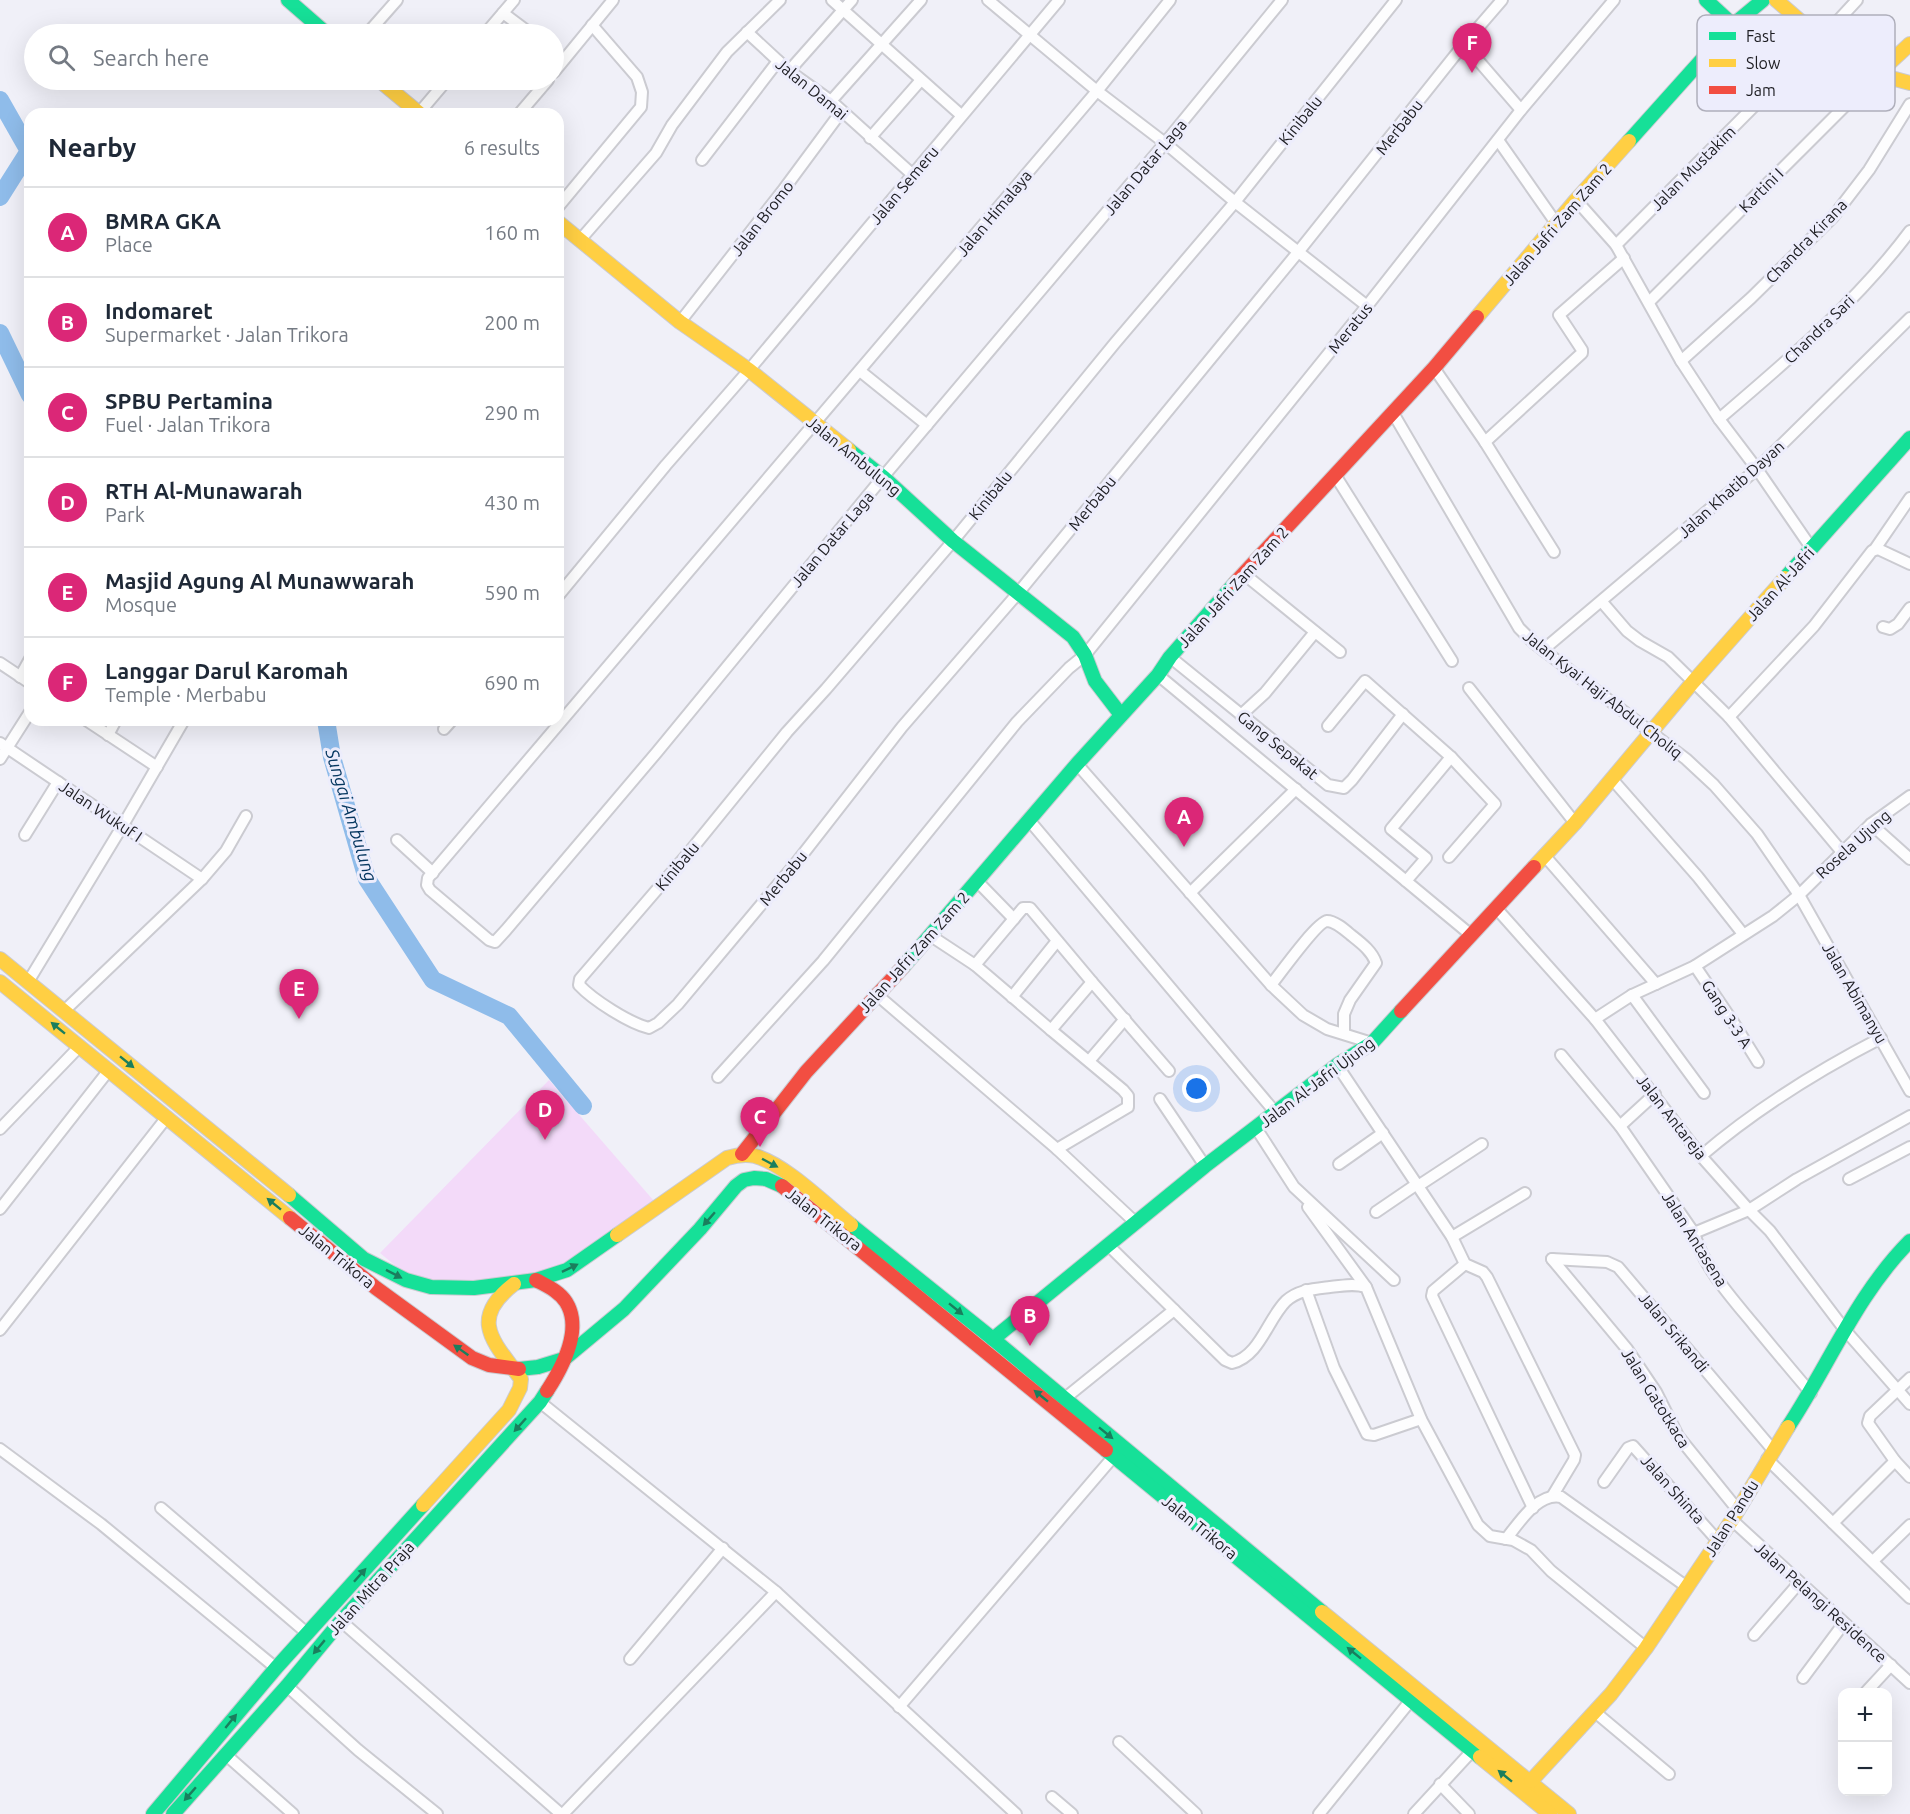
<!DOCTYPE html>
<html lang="en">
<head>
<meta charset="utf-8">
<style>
	body { margin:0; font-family:Ubuntu,sans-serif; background:#f2f2f3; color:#1f2937 }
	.controls { position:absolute; right:18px; bottom:18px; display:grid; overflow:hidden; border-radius:12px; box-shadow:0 6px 24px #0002 }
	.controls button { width:54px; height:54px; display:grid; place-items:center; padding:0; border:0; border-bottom:2px solid #e0e1e3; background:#fff; color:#1f2937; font:30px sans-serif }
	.you { position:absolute; left:1197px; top:1089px; width:21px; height:21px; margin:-15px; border:4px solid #fff; border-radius:50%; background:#1a73e8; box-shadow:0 0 0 9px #1a73e833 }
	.badge { display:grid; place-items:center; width:39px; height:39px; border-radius:50%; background:#db2777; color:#fff; font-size:20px; font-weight:700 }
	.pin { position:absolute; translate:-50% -50px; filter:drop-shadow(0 2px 3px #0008) }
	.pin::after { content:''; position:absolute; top:32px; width:21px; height:18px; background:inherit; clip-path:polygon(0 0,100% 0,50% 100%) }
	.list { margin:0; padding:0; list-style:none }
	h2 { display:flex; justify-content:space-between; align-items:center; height:78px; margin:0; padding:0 24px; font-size:26px }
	h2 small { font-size:20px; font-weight:400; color:#747a83 }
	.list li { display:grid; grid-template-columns:39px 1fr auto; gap:18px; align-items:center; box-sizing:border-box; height:90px; padding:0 24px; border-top:2px solid #e0e1e3 }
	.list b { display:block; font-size:22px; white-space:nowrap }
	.list p { margin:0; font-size:20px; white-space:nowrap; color:#747a83 }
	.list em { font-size:20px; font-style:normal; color:#747a83 }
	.icon { flex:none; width:33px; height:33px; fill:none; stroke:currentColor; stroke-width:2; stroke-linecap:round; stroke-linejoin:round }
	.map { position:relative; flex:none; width:1910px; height:1814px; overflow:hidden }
	.search { position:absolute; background:#fff; box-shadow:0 6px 24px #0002; left:24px; top:24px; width:540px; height:66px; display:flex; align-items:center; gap:15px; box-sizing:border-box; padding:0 21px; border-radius:33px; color:#747a83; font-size:22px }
	.panel { position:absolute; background:#fff; box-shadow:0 6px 24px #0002; left:24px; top:108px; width:540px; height:618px; border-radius:18px }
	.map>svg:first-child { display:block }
</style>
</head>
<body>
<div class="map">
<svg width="1910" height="1814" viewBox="0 0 1910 1814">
	<rect width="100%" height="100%" fill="#f0f0f8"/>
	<path fill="#f3daf9" d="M549 1080 654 1201 568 1260 542 1275 448 1282 420 1277 397 1267 380 1253Z"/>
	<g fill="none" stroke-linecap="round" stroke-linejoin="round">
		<g stroke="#8fbcea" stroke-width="18">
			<path d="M0 100 29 151 0 197"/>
			<path d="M0 333 30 395"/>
			<path d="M326 720 332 757 367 879 433 980 509 1016 583 1106"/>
		</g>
		<g stroke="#cbcbd1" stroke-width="14">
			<g id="street">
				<path d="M832 0 961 115"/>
				<path d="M988 0 1097 91 1165 143 1235 202 1367 306"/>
				<path d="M1170 0 1097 91 428 878 427 885 430 890 489 940 495 942 506 930 657 752 883 477 1165 143 1282 0"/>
				<path d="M1396 0 1235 202 1115 343 953 541 826 689 787 732 691 850 580 979 579 985C593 1000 629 1023 649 1028L658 1023 678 1004 796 863 902 727 1019 592 1299 251 1464 44 1502 0"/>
				<path d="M503 13 531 34"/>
				<path d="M747 32 789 71 831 101 913 175"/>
				<path d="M367 34 397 0"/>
				<path d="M485 34 514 0"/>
				<path d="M1464 44 1521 110"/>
				<path d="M789 71 852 0"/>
				<path d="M554 72 613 0"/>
				<path d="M831 101 921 0"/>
				<path d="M419 113 447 80"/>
				<path d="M519 114 548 80"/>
				<path d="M870 138 921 80"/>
				<path d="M1498 140 1556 223"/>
				<path d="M702 160 778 61"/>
				<path d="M1576 200 1616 245 1681 361 1719 419 1757 469 1812 549"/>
				<path d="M558 207 641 107 642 92 637 77 592 25"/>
				<path d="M580 240 656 153 672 125 727 52 780 0"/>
				<path d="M1616 245 1821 39 1857 0"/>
				<path d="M1649 302 1873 78"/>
				<path d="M680 322 784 189 841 112"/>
				<path d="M1681 361 1751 298 1833 217 1869 170 1910 104"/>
				<path d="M1434 368 1485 442 1554 552"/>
				<path d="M860 371 927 425"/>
				<path d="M1393 413 1519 628 1534 643 1686 759 1714 785 1757 834 1799 895 1910 1091"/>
				<path d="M1719 419C1787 361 1857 302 1910 231"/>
				<path d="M1485 442 1582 353V350L1559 315 1624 258"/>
				<path d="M1335 475 1452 661"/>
				<path d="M1875 549 1910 498"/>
				<path d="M1244 574 1340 652"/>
				<path d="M558 596 666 465 749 370 1059 0"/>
				<path d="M1602 602 1627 631 1640 641 1668 657 1729 717 1842 852"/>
				<path d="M1883 627 1890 629 1898 624 1910 608"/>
				<path d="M1543 650 1757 469 1910 318"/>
				<path d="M1170 657 1328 785 1344 788 1352 780 1403 714"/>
				<path d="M0 663 30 683"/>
				<path d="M1158 675 1471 935"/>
				<path d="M20 677 30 659"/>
				<path d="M1469 688 1575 823"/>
				<path d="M1241 715 1265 693 1315 632"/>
				<path d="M1729 717 1814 626 1872 551 1878 549 1910 564"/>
				<path d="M86 720 157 767"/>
				<path d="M1328 726 1365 681 1451 757 1495 804 1449 857"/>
				<path d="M444 729 452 720"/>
				<path d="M108 735 116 720"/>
				<path d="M0 743 202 879"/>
				<path d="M0 759 30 712"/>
				<path d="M1077 764 1271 985 1303 1015 1327 1029 1372 1043"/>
				<path d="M1612 779 1698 877 1743 934"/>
				<path d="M1029 820 1275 1112"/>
				<path d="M1871 824 1910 859"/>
				<path d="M25 835 58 782"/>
				<path d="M397 840 433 873"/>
				<path d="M1544 855 1656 984"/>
				<path d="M977 881 1014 919"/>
				<path d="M1406 881 1426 858 1391 829 1451 757"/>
				<path d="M1190 893 1296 789"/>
				<path d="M1496 908 1595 1019 1701 1156 1749 1210 1770 1231 1845 1330 1910 1404"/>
				<path d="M931 936 975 965"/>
				<path d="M1695 966 1733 1022 1758 1062"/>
				<path d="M28 982 123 825 184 720"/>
				<path d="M1271 985C1279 975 1317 922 1327 921 1335 921 1345 930 1351 935 1361 943 1372 951 1376 963L1350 1000 1344 1014V1033"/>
				<path d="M876 994 1057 1149 1136 1223"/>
				<path d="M1632 995 1704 1093"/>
				<path d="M1012 997 1057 941"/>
				<path d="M64 1011 202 879 226 851 246 816"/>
				<path d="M1595 1019 1632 995 1695 966 1773 916 1799 895 1871 824 1910 796"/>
				<path d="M1051 1030 975 965 1023 908H1030L1092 982"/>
				<path d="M1561 1055 1620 1126 1694 1233C1704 1268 1731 1297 1754 1325 1773 1348 1792 1371 1811 1393"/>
				<path d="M1089 1061 1125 1019"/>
				<path d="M1337 1065 1452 1237 1465 1264 1483 1272 1487 1277 1575 1455 1574 1460 1553 1495"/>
				<path d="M718 1077 823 961 1017 722 1069 668 1085 655 1367 306 1521 110 1614 0"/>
				<path d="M1160 1099 1205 1166"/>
				<path d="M1620 1126 1655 1094"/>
				<path d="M1256 1128 1294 1187 1394 1280"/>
				<path d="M0 1129 80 1046"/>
				<path d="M1057 1149 1128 1107V1096L1123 1090 1051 1030 1092 982 1169 1071"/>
				<path d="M1701 1156C1756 1109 1817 1071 1881 1038"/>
				<path d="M1339 1164 1383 1133"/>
				<path d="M1849 1179 1910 1147"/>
				<path d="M1418 1186 1482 1144"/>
				<path d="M1308 1207 1366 1287"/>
				<path d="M0 1209 109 1070"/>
				<path d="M1376 1212 1417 1184"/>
				<path d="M1694 1233 1749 1210 1797 1179 1910 1116"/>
				<path d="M1452 1237 1525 1193"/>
				<path d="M1108 1245 1225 1360 1232 1363C1260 1356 1267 1320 1286 1301 1298 1290 1314 1289 1330 1287 1343 1286 1353 1283 1366 1287L1421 1419 1478 1525 1490 1536 1513 1540 1531 1550 1551 1571 1646 1648"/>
				<path d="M1552 1259 1627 1349 1656 1392 1678 1436 1737 1509"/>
				<path d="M1552 1259 1607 1262 1618 1267 1773 1450"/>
				<path d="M1465 1264 1433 1291 1432 1296 1533 1508"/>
				<path d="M1306 1290 1334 1368 1367 1434 1374 1435 1421 1419"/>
				<path d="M0 1330 167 1117"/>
				<path d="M1910 1378 1870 1416 1868 1423 1895 1461 1910 1477"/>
				<path d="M1064 1399 1174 1310"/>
				<path d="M540 1402 776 1592 1016 1814"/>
				<path d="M0 1449 101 1524 276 1668"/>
				<path d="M1767 1459 1910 1598"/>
				<path d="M1604 1482 1628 1448 1633 1446 1718 1541"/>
				<path d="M161 1508 308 1634"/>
				<path d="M1732 1520 1910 1683"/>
				<path d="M1833 1523 1895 1461"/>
				<path d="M1506 1539C1519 1523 1538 1492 1561 1497L1687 1587"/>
				<path d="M1873 1561 1910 1525"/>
				<path d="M341 1621 561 1814"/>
				<path d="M1754 1635 1799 1583"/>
				<path d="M630 1659 723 1548"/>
				<path d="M1803 1678 1844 1623"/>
				<path d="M287 1686 358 1750 437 1814"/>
				<path d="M1866 1692 1891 1665"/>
				<path d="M899 1707 1114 1456"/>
				<path d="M1595 1712 1669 1774"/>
				<path d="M1119 1742 1196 1814"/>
				<path d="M225 1754 293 1814"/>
				<path d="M1440 1784 1469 1814"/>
				<path d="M1052 1797 1072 1814"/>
				<path d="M563 1814 776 1592"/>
				<path d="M1319 1814 1411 1700"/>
				<path d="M1414 1814 1472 1751"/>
			</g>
		</g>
		<g stroke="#cbcbd1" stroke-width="16">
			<g id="fast">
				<path d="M288 0 327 34"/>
				<path d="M1706 0 1733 25"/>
				<path d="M1629 141 1733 25 1763 0"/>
				<path d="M849 450 883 477 953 541 1073 637 1085 655 1095 681 1121 715"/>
				<path d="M1785 578 1910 438"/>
				<path d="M903 967 1077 764 1158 675 1170 657 1235 583"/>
				<path d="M289 1195 364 1259 406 1280 431 1287 474 1288 536 1280 567 1270 617 1235"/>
				<path d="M851 1225 993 1339 1322 1612"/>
				<path d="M993 1339 1205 1166 1337 1065 1372 1043 1401 1011"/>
				<path d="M519 1369 538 1367 564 1359 624 1309 700 1229 736 1186 744 1180 754 1178 766 1179 782 1186"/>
				<path d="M1788 1427C1829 1365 1857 1294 1910 1241"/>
				<path d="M1106 1450 1480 1757"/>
				<path d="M153 1814 276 1668 423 1505"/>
				<path d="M173 1814 287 1686 341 1621 540 1402 547 1391"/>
			</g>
		</g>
		<g stroke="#cbcbd1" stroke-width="16">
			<g id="slow">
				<path d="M1776 0 1850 64 1873 78 1895 79 1910 83"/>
				<path d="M1873 78 1910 44"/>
				<path d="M379 80 420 114"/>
				<path d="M558 222 680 322 749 370 849 450"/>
				<path d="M1477 317 1576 200 1629 141"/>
				<path d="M1534 867 1575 823 1693 682 1785 578"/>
				<path d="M0 959 289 1195"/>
				<path d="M0 982 290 1218"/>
				<path d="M617 1235 727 1158C737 1155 745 1154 755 1156 785 1164 826 1205 851 1225"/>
				<path d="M423 1505 509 1410 520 1388 521 1379C495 1343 467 1320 514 1284"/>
				<path d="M1322 1612 1569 1814"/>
				<path d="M1480 1757 1550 1814"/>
				<path d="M1531 1781 1611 1694 1646 1648 1732 1520 1788 1427"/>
			</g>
		</g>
		<g stroke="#cbcbd1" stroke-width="16">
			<g id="jam">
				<path d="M1235 583 1434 368 1477 317"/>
				<path d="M1401 1011 1534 867"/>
				<path d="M742 1154 806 1072 903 967"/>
				<path d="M782 1186 1106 1450"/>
				<path d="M290 1218 376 1288 472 1358 489 1365 519 1369"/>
				<path d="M536 1280C547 1286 559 1291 566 1302 583 1329 562 1368 547 1391"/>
			</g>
		</g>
		<use href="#street" stroke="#fdfdfe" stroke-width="10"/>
		<use href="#fast" stroke="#16e098" stroke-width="14"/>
		<use href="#slow" stroke="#ffcf43" stroke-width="14"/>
		<use href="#jam" stroke="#f24e42" stroke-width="14"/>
	</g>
	<defs><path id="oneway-solid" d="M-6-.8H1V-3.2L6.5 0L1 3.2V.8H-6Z" transform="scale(1.5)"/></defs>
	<g fill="#1a7e5d">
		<use href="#oneway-solid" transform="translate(58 1028) rotate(-141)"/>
		<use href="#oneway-solid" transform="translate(127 1062) rotate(39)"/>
		<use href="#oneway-solid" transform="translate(770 1163) rotate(28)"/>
		<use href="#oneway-solid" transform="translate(274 1204) rotate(-141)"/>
		<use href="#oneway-solid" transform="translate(709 1219) rotate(131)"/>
		<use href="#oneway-solid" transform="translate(570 1268) rotate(-26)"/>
		<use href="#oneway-solid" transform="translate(394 1274) rotate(27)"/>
		<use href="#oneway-solid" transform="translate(956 1309) rotate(39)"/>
		<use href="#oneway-solid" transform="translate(461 1350) rotate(-145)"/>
		<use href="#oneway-solid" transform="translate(1041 1396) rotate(-141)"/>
		<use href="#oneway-solid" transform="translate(520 1425) rotate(132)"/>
		<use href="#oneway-solid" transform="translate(1106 1433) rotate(39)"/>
		<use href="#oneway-solid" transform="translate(360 1575) rotate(-48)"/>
		<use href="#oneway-solid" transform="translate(319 1647) rotate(130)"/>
		<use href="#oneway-solid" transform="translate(1354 1653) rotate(-141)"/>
		<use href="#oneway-solid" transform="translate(231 1721) rotate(-51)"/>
		<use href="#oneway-solid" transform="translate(1505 1776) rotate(-141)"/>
		<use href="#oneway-solid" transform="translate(190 1794) rotate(131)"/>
	</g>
	<g text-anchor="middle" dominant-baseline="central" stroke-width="6" stroke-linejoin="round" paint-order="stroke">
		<g font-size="16" fill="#1d1d22" stroke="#ededfc">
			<text transform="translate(812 89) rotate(39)">Jalan Damai</text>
			<text transform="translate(1300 120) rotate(-51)">Kinibalu</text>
			<text transform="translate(1399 127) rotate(-52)">Merbabu</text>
			<text transform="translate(1145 167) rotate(-50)">Jalan Datar Laga</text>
			<text transform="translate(1693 168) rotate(-45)">Jalan Mustakim</text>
			<text transform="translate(904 185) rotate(-50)">Jalan Semeru</text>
			<text transform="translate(1761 190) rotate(-45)">Kartini I</text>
			<text transform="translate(994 213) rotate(-50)">Jalan Himalaya</text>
			<text transform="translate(762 218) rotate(-52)">Jalan Bromo</text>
			<text transform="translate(1557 224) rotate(-49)">Jalan Jafri Zam Zam 2</text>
			<text transform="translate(1806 241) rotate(-46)">Chandra Kirana</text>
			<text transform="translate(1350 328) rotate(-51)">Meratus</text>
			<text transform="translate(1819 329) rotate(-44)">Chandra Sari</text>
			<text transform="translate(854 456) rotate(39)">Jalan Ambulung</text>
			<text transform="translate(1731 489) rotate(-42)">Jalan Khatib Dayan</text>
			<text transform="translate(990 495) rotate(-51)">Kinibalu</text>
			<text transform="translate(1092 503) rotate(-51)">Merbabu</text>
			<text transform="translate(832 539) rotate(-50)">Jalan Datar Laga</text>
			<text transform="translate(1780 584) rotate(-48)">Jalan Al-Jafri</text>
			<text transform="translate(1233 587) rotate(-48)">Jalan Jafri Zam Zam 2</text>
			<text transform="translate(1603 694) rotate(38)">Jalan Kyai Haji Abdul Choliq</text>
			<text transform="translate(1278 745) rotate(39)">Gang Sepakat</text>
			<text transform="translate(101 811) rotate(34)">Jalan Wukuf I</text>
			<text transform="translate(1853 844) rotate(-42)">Rosela Ujung</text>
			<text transform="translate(677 866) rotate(-50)">Kinibalu</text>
			<text transform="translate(783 878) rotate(-51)">Merbabu</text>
			<text transform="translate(914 952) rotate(-48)">Jalan Jafri Zam Zam 2</text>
			<text transform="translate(1855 993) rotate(60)">Jalan Abimanyu</text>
			<text transform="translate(1727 1014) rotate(57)">Gang 3-3 A</text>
			<text transform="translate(1317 1082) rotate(-37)">Jalan Al-Jafri Ujung</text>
			<text transform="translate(1672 1117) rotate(52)">Jalan Antareja</text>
			<text transform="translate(824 1219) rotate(38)">Jalan Trikora</text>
			<text transform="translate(1695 1239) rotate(58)">Jalan Antasena</text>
			<text transform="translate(337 1256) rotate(39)">Jalan Trikora</text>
			<text transform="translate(1674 1332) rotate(50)">Jalan Srikandi</text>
			<text transform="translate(1656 1398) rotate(58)">Jalan Gatotkaca</text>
			<text transform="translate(1673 1489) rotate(48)">Jalan Shinta</text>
			<text transform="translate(1731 1518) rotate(-58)">Jalan Pandu</text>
			<text transform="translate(1200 1527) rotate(39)">Jalan Trikora</text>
			<text transform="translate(371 1588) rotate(-48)">Jalan Mitra Praja</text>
			<text transform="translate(1821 1602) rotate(42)">Jalan Pelangi Residence</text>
		</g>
		<g font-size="18" font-style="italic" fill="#063760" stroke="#ededfc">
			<text transform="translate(352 815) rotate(73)">Sungai Ambulung</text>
		</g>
	</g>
	<rect x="1697" y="15" width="198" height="96" rx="9" fill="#ededfc" stroke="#afafbb" stroke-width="1.5"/>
	<rect x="1709" y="32" width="27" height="8" fill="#16e098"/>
	<rect x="1709" y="59" width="27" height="8" fill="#ffcf43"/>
	<rect x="1709" y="86" width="27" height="8" fill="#f24e42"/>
	<g font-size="16" fill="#1d1d22">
		<text x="1746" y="42">Fast</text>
		<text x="1746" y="69">Slow</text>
		<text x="1746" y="96">Jam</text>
	</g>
</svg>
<div class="controls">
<button>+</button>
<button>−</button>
</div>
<div class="you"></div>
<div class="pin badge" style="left:1184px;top:847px">A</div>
<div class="pin badge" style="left:1030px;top:1346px">B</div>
<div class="pin badge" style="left:760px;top:1147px">C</div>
<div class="pin badge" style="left:545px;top:1140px">D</div>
<div class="pin badge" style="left:299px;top:1019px">E</div>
<div class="pin badge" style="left:1472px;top:73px">F</div>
<div class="search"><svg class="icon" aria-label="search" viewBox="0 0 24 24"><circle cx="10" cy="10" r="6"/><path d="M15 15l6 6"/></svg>Search here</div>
<section class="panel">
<h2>Nearby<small>6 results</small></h2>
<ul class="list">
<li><span class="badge">A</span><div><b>BMRA GKA</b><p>Place</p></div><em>160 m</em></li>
<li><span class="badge">B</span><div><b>Indomaret</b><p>Supermarket · Jalan Trikora</p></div><em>200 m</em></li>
<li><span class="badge">C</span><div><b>SPBU Pertamina</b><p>Fuel · Jalan Trikora</p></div><em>290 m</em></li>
<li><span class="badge">D</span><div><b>RTH Al-Munawarah</b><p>Park</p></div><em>430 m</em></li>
<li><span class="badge">E</span><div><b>Masjid Agung Al Munawwarah</b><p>Mosque</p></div><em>590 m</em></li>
<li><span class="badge">F</span><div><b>Langgar Darul Karomah</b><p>Temple · Merbabu</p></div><em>690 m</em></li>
</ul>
</section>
</div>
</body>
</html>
